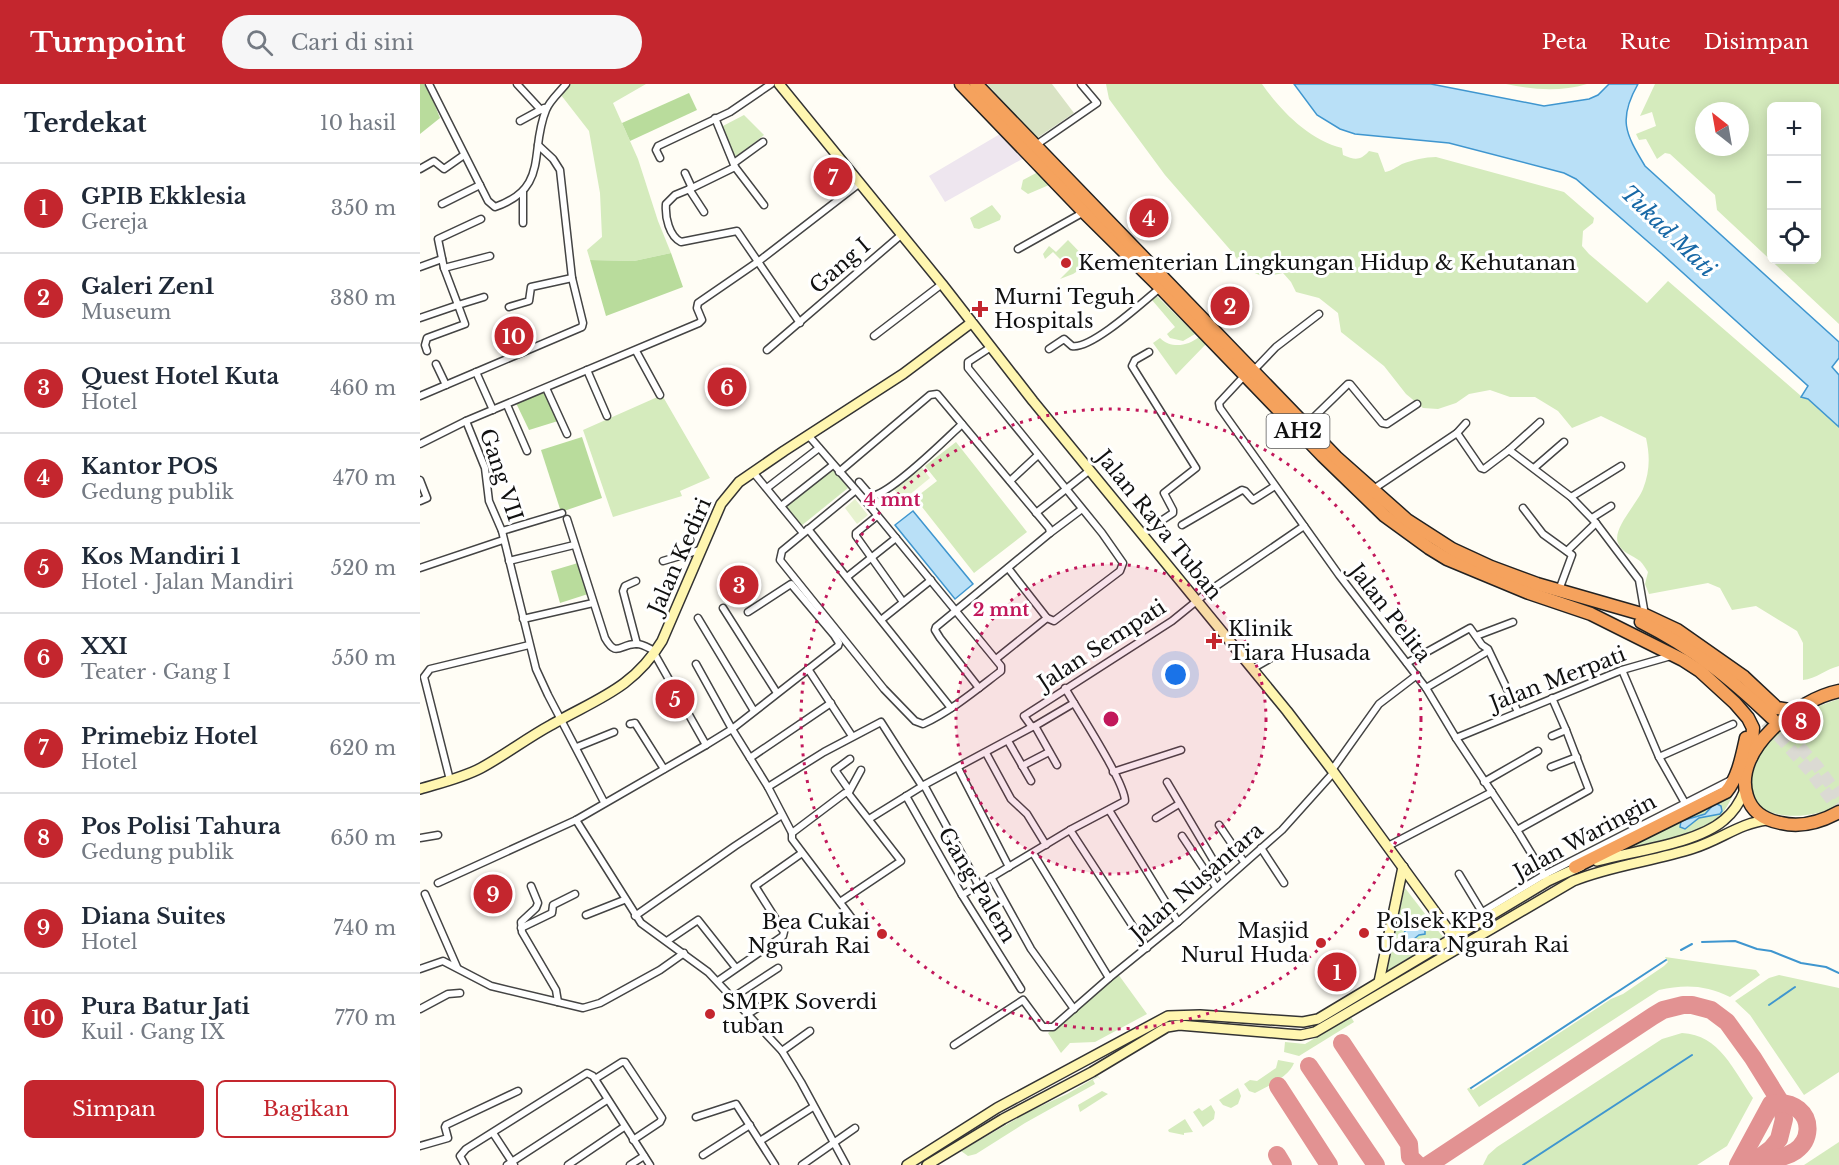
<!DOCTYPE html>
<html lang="id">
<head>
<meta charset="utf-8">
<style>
	body { margin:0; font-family:"Libre Baskerville",serif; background:#f6f6f7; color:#1f2937 }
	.controls { position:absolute; right:18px; top:18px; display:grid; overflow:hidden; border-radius:9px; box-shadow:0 3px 15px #0003 }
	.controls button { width:54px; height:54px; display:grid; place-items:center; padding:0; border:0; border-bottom:2px solid #e0e1e3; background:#fff; color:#1f2937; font:30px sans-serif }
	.compass { position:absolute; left:1275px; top:18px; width:54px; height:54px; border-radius:50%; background:#fff; box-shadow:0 3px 15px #0003; rotate:329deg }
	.you { position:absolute; left:756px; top:591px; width:21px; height:21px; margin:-15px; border:4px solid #fff; border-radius:50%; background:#1a73e8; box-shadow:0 0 0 9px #1a73e833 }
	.badge { display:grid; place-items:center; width:39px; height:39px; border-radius:50%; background:#c4262e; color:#fff; font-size:20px; font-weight:700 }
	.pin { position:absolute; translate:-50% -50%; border:3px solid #fff; box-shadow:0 2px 6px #0006 }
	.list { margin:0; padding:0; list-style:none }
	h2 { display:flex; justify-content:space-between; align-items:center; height:78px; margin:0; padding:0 24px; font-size:26px }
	h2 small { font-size:20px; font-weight:400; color:#747a83 }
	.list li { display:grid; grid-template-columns:39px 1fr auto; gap:18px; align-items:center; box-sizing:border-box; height:90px; padding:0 24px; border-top:2px solid #e0e1e3 }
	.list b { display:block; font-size:22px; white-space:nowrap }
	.list p { margin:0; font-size:20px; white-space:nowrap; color:#747a83 }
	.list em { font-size:20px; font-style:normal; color:#747a83 }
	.actions { display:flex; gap:12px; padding:18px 24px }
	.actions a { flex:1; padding:14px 0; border:2px solid #c4262e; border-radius:9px; text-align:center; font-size:21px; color:#c4262e }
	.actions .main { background:#c4262e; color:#fff }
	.icon { flex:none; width:33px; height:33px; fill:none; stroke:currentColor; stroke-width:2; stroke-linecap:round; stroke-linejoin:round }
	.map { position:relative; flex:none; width:1419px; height:1081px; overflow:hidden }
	header { display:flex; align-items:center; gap:36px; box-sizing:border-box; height:84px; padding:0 30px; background:#c4262e; color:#fff }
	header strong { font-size:28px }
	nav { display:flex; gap:33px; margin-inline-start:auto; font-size:21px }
	.search { width:420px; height:54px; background:#f6f6f7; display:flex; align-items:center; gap:15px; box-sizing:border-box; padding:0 21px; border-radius:33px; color:#747a83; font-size:22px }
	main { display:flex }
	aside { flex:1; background:#fff }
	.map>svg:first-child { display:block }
</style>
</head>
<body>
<header>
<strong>Turnpoint</strong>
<div class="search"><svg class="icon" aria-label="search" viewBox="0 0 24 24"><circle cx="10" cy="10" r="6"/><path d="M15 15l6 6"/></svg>Cari di sini</div>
<nav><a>Peta</a><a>Rute</a><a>Disimpan</a></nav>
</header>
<main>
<aside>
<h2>Terdekat<small>10 hasil</small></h2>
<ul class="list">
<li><span class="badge">1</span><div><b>GPIB Ekklesia</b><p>Gereja</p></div><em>350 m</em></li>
<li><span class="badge">2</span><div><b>Galeri Zen1</b><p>Museum</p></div><em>380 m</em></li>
<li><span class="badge">3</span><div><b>Quest Hotel Kuta</b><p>Hotel</p></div><em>460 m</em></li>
<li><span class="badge">4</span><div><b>Kantor POS</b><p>Gedung publik</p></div><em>470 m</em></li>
<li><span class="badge">5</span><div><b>Kos Mandiri 1</b><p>Hotel · Jalan Mandiri</p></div><em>520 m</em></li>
<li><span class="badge">6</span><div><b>XXI</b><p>Teater · Gang I</p></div><em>550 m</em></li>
<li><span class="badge">7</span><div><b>Primebiz Hotel</b><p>Hotel</p></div><em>620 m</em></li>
<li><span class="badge">8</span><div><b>Pos Polisi Tahura</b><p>Gedung publik</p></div><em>650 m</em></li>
<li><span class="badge">9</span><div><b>Diana Suites</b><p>Hotel</p></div><em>740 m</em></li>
<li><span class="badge">10</span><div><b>Pura Batur Jati</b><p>Kuil · Gang IX</p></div><em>770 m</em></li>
</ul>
<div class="actions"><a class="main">Simpan</a><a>Bagikan</a></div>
</aside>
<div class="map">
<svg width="1419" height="1081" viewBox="0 0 1419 1081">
	<rect width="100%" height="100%" fill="#fffdf5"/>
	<path fill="#eee6ef" d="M580 50 604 74 525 118 509 92Z"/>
	<g fill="#d5ebbd" fill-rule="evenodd">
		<path d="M150 0H226L193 19 218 75 238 137 251 169 214 177 170 176 167 166 182 153 180 109 169 47 141 11Z"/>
		<path d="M686 0H842C861 27 889 56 922 64L923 71C935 76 940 77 949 67L958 69 965 88C972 87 976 83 982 80 993 76 1005 73 1016 73L1144 108 1174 134 1173 139 1163 147 1162 162 1169 170 1227 219 1248 197 1381 312 1388 315 1419 343V582C1406 585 1396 595 1383 596V559L1377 547 1336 522 1312 526 1300 504 1288 499 1229 510 1225 500 1228 488C1226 485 1223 480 1220 477 1212 471 1202 469 1198 459 1192 445 1217 420 1223 405 1230 387 1230 372 1226 354L1181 332 1152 344 1138 327 1115 313H1090L1070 306 1049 310 1036 319 1018 325 1003 324 986 310 964 282 921 248 918 229 899 214 876 208 871 198 863 189 844 193 823 184 813 169 745 91 689 15Z"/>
		<path d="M1086 0H1167C1140 8 1114 6 1086 0Z"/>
		<path d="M1235 0H1419V240L1297 126 1295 111 1250 70 1245 69 1237 75 1226 55 1219 56 1216 50 1236 42 1232 28 1220 32ZM1352 22H1396V176H1352ZM1284 27H1320V63H1284Z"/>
		<path d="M324 31 344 51 315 74 301 43Z"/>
		<path d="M618 88 629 101 608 110 601 105 603 96Z"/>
		<path d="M572 121 581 132 580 136 559 145 554 144 550 134Z"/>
		<path d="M648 156 670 179 653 190 640 195 650 185 633 168 625 175 623 170 629 162 636 168Z"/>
		<path d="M737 212 775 250 763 257 750 254 747 250 755 243 732 216Z"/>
		<path d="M779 253 786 260 756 291 733 259 740 254C751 265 768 262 779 253Z"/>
		<path d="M242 311 290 394 260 407 262 412 193 433 163 346Z"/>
		<path d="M536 358 607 448 554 489 495 414 517 397 505 382Z"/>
		<path d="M412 383 428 404 381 442 364 421Z"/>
		<path d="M1419 615V721C1382 741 1310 737 1337 678 1351 644 1386 625 1419 615Z"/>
		<path d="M1315 707C1310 717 1305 728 1297 735 1274 754 1215 763 1185 770Z"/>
		<path d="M985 804 1023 853 967 887 966 885Z"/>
		<path d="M1245 873 1336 886 1340 891 1310 913C1286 901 1265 900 1239 906L1059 1023 1047 1005 1050 1003 1053 1006 1191 915 1203 910 1244 882 1248 878Z"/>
		<path d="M698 890 727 930 675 958 650 959 641 969 628 949Z"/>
		<path d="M1359 891 1419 904V988L1384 1011 1330 931 1315 917 1349 894Z"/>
		<path d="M931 933 934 938 879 972 864 968 865 958 885 960Z"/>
		<path d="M1262 949C1300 951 1313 986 1333 1014L1307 1062 1277 1081H1063L1068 1071 1077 1063 1242 955Z"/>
		<path d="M858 976 874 979C869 993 848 1002 835 1009L829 1007 824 1000 830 996 837 997 856 984Z"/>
		<path d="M678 992 681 996 678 993 673 996 675 1000 605 1039 556 1070 548 1072 541 1067 610 1027 647 1010Z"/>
		<path d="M818 1004 821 1012 818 1020 811 1024 803 1021 799 1016Z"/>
		<path d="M682 1007 688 1010 660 1028 658 1021Z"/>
		<path d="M791 1021 795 1028 794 1035 783 1043 773 1028 779 1024 782 1027Z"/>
		<path d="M765 1035 773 1048 764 1049V1051L749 1048 748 1046Z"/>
		<path d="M1419 1058V1081H1384Z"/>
	</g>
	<g fill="#b9dc9c">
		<path d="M0 0H4L12 14 20 34 0 50Z"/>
		<path d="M269 9 277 26 210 57 202 39Z"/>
		<path d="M251 169 263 203 186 232 170 176 214 177Z"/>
		<path d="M125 307 138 337 109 346 96 319Z"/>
		<path d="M162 353 182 414 141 428 121 366Z"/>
		<path d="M158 479 168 510 140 519 131 487Z"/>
	</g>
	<path fill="#d9e3c4" d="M567 0H632L654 29 617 54Z"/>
	<g fill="#e6f2cf">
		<path d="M500 381 510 394 483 416 472 403Z"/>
		<path d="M435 415 448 431 437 440 425 424Z"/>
	</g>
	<g fill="#b9e0f7" stroke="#3f96cf" stroke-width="1.5">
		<path d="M874 0H1011L1124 22 1169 15 1178 11 1189 0H1218C1198 35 1205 49 1225 82L1419 258V274L1412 283 1419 291V343L1388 315 1381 313 1388 302 1241 169 1156 95 1144 89 1029 59 935 50 920 45 897 31Z"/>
		<path d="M493 427 553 500 535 515 475 441Z"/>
		<path d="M1295 719 1301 722 1302 727 1300 730 1279 734 1265 745 1260 743 1261 737 1285 730Z"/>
		<path d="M995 832 1001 843 1005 847V850L999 851 989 859 982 856 987 841 988 833Z"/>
	</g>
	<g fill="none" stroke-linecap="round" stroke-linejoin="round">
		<g stroke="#3f96cf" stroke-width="2">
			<path d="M1282 858 1315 857 1337 865 1351 867 1381 879 1406 883 1419 889"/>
			<path d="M1261 866 1272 860"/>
			<path d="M1349 921 1375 903"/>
			<path d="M1051 1004 1246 876"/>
			<path d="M1103 1081 1272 971"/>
		</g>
		<g stroke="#e29292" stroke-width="18">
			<path d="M922 959 989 1060 990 1073 998 1081"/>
			<path d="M889 982 956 1081"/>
			<path d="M858 1002 909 1081"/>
			<path d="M857 1071 863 1081"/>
			<path d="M1008 1081 1233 932 1243 926 1263 921H1272L1291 926 1307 938 1333 974 1361 1019 1364 1035 1359 1055 1351 1065 1330 1081"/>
			<path d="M1318 1081 1351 1020C1399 1011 1404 1080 1340 1074"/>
		</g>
		<g stroke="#dbdad3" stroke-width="12" stroke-dasharray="12 6" stroke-linecap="butt">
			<path d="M1346 638 1390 687 1419 726"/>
			<path d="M1380 663 1397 682 1419 712"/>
		</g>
		<g stroke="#444" stroke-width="9">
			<g id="street">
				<path d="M9 0 68 117 75 123C130 104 109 67 126 26 130 16 139 9 146 0"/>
				<path d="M97 0 121 26"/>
				<path d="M295 34 315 83 344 121"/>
				<path d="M100 37 124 24"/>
				<path d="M616 61 677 19 661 0"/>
				<path d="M240 74 236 66 238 62 310 28 351 0"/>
				<path d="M314 79 343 58"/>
				<path d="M0 85 14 77 24 85 44 71"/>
				<path d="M265 89 272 104 255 111 246 120C245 133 249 152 261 158L317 147 380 239"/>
				<path d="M272 104 315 83"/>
				<path d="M269 105 284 128"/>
				<path d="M103 108V139"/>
				<path d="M22 120 60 101"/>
				<path d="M598 165 664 128"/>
				<path d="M0 183 22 175"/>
				<path d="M24 184 70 172"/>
				<path d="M89 223 109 217 111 203 152 194"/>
				<path d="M0 234 38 221 24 184 18 155 61 135"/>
				<path d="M454 252 522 200"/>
				<path d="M571 263 548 278V284L682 449 703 479 700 487 634 537 627 534 588 484"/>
				<path d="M629 265 644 255 652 262C671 266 724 217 740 204"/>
				<path d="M347 266 481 151"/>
				<path d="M7 267 5 261 7 254 45 240 38 221 64 213"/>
				<path d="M216 267 240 311"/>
				<path d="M16 280 26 301"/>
				<path d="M167 286 187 332"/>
				<path d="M834 286 856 263 899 230"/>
				<path d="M56 288 73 326"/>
				<path d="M825 291 799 319 800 324 919 491 1006 604 1036 654 1097 746 1128 797"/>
				<path d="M126 304 147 350"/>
				<path d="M0 312 162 243 163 239 152 194 140 86 133 75 118 61"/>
				<path d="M87 321 107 367"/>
				<path d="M46 337 65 384 69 417 82 447 116 585 128 611 184 718"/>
				<path d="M886 341 928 300H930L962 339 967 340 997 320"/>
				<path d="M1037 349 1061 384 1064 385 1089 366 1120 338"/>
				<path d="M388 351 448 420 581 582V587C556 606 531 627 503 640L495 637 464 605 360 476 362 467 436 406"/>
				<path d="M0 360 46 337 279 239 282 236 277 224 278 219 339 177 440 99"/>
				<path d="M1089 366 1151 413 1176 439 1219 496 1225 531"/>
				<path d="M1114 384 1144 358"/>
				<path d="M333 388 383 449"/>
				<path d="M419 388 510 311 517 310 629 444 630 449"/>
				<path d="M0 396 7 414 0 417"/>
				<path d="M590 397 618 371"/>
				<path d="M439 398 451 412C470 411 526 355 542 340"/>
				<path d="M347 404 399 364"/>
				<path d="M952 406 1037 349 1046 339"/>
				<path d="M1151 413 1201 382"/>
				<path d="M361 422 413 381"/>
				<path d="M1103 424 1123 450 1152 471 1139 506"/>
				<path d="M616 429 670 386"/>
				<path d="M457 432 436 449V452L483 518"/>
				<path d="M1172 434 1191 422"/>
				<path d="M147 435 185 554C197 575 200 559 217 560 223 560 230 565 235 567"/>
				<path d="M762 441 822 406 825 407 833 416 855 402"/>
				<path d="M388 445 531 624"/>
				<path d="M82 447 142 429"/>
				<path d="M723 449 753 429V426L744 409 776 384 712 282 715 276 729 268"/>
				<path d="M1147 467 1176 439"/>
				<path d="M89 477 154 461"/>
				<path d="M243 477 280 466"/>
				<path d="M0 484 83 456"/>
				<path d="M427 493 476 454"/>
				<path d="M216 497 205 502 203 507 217 560"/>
				<path d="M303 524 357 609"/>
				<path d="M278 534 334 627"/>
				<path d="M103 535 173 519"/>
				<path d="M461 536 511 496"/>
				<path d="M1056 552 1093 538"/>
				<path d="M234 569 286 661"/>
				<path d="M576 575 627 534"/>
				<path d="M987 579 1050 544 1062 561 1068 565 1098 628"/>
				<path d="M276 580 312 645 348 703 372 749V755L434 837"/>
				<path d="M388 585 432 652"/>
				<path d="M832 585 858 570"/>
				<path d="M1202 586 1239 673 1265 719"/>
				<path d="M559 604 520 554 515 546 516 543 630 449 662 425"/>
				<path d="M1006 604 1065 569"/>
				<path d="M210 640 215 639 244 685"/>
				<path d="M615 642 654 619"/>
				<path d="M1132 652 1146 646"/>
				<path d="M1036 654 1202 586 1251 572"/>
				<path d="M588 657 611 697"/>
				<path d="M157 663 194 648"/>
				<path d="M566 669 591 715 607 730 626 761"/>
				<path d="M1239 673 1313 640"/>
				<path d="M330 674 411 619"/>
				<path d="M637 681 615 642 612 643 604 632 752 537 789 507 884 442"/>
				<path d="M602 682 629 668"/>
				<path d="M1131 683 1157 673"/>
				<path d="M538 684 589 783"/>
				<path d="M912 686 959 620 997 591"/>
				<path d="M693 688 761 666"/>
				<path d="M30 696 4 593 10 585 109 561"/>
				<path d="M747 698 805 796"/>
				<path d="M1064 698 1118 667"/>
				<path d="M504 701 558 800"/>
				<path d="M348 703 404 668 461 638 502 702"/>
				<path d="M429 706 415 686 430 675"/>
				<path d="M429 708 441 686"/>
				<path d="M486 712 542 811 601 905"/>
				<path d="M689 726 758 838"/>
				<path d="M736 734 759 720"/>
				<path d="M449 735 504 701 612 643"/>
				<path d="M156 736 221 839 288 888 362 967 381 998 426 1081"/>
				<path d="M799 741 824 778"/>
				<path d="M650 746 727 864"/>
				<path d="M1097 746 1169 706 1146 646 1132 614"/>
				<path d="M372 749 425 709H428"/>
				<path d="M762 752 796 803"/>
				<path d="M0 754 18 751"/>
				<path d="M968 762 1072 708"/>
				<path d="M841 764 864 799"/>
				<path d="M613 769 689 894"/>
				<path d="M1039 790 1062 828"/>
				<path d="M571 793 611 865 654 925"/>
				<path d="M18 799 156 736 286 661 312 645 418 562 419 559 414 551 371 500 328 528"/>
				<path d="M111 802 118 819 116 824 101 838 102 848 136 906 138 918"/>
				<path d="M5 810 37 883"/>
				<path d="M542 811 650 746 705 717C705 698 657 625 645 604"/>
				<path d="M420 818 481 777 428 709"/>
				<path d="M166 831 204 816"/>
				<path d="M215 832 315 762 362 731"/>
				<path d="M101 844 132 829 133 821 155 810"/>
				<path d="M1031 847 1124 791 1311 696"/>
				<path d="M247 857 278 836 316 884"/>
				<path d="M0 885 23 877 71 902 163 924 180 919 240 886 264 869"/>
				<path d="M298 897 363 852 364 848 335 802 382 769"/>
				<path d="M312 914 358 884"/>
				<path d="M0 925 28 910 40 909"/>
				<path d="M328 930 352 915"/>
				<path d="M534 961 603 916 623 943H633L689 894 758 838 862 746 914 688"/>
				<path d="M362 967 390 947"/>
				<path d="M175 995 202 978H205L242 1034 240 1038 213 1056"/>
				<path d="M276 1033 316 1020 355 1081"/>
				<path d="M73 1049 94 1081"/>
				<path d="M340 1057 393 1023"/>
				<path d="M0 1062 28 1054 25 1043 26 1041 98 1007"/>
				<path d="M283 1071 330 1041"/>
				<path d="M45 1081 40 1072 46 1065 167 989 173 992 230 1081"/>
				<path d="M87 1081 187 1016"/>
				<path d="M148 1081 204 1043"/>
				<path d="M210 1081 224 1072"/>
				<path d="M382 1081 435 1044"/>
			</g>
		</g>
		<g stroke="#333" stroke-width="12">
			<g id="secondary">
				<path d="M359 0 522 200 613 317 867 627 912 686 1040 862"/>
				<path d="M0 705C20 699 42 694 61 684 85 671 107 654 131 641 176 615 213 605 242 557L301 420 319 398 364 367 483 290 551 239"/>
				<path d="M1177 777C1213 767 1276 760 1304 736 1314 728 1320 718 1325 706"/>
				<path d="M959 898 983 783"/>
				<path d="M487 1081 577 1024 748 932 780 931 883 938 898 935 1128 797 1161 782"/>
				<path d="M507 1081 583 1035 672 988 747 943 759 941 867 950 881 951 895 948 1153 797C1192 781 1235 777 1274 764 1300 756 1320 739 1347 736"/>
			</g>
		</g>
		<g stroke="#222" stroke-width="15">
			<g id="highway">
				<path d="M541 0 664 128 741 204 903 372 965 432 1009 464 1027 475 1109 509 1171 530 1263 576 1280 587 1315 619 1328 634 1333 644 1331 673"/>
				<path d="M556 0 916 373 987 436 1032 465 1071 483 1117 500 1225 531 1257 546 1324 593 1357 624 1375 627"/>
				<path d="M1221 538C1274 565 1309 593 1352 634"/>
				<path d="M1419 607C1379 615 1312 665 1327 712 1332 729 1345 736 1361 739 1382 744 1401 738 1419 728"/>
				<path d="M1155 783 1306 708C1318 694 1322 672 1326 654"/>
			</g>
		</g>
		<use href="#street" stroke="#fff" stroke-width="6"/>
		<use href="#secondary" stroke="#fff6b0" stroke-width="9"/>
		<use href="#highway" stroke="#f5a25d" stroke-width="12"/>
	</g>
	<circle cx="691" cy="635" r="155" fill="#c2185b" fill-opacity=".12"/>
	<g fill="none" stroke="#c2185b" stroke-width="3" stroke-dasharray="3 6">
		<circle cx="691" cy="635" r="155"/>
		<circle cx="691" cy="635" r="310"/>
	</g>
	<g fill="#c4262e" stroke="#fff" stroke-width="2">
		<circle cx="646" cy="179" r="6"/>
		<path d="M557 216h6v6h6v6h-6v6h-6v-6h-6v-6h6z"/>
		<path d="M791 548h6v6h6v6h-6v6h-6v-6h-6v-6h6z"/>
		<circle cx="944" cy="849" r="6"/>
		<circle cx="462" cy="850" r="6"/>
		<circle cx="901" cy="859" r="6"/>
		<circle cx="290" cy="930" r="6"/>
	</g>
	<g text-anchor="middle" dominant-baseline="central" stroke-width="6" stroke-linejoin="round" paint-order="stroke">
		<rect fill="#fff" stroke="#585858" stroke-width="1.5" x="846.5" y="330" width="63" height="34" rx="4.5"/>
		<g font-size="20" font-weight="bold" fill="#111">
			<text x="878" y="347">AH2</text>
		</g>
		<g font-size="21" fill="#111" stroke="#fff" text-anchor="start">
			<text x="658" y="179">Kementerian Lingkungan Hidup &amp; Kehutanan</text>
			<text x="574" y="213">Murni Teguh<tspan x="574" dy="24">Hospitals</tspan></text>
			<text x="808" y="545">Klinik<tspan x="808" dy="24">Tiara Husada</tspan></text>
			<text x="956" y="837">Polsek KP3<tspan x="956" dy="24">Udara Ngurah Rai</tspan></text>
			<text x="450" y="838" text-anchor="end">Bea Cukai<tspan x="450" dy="24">Ngurah Rai</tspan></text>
			<text x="889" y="847" text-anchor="end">Masjid<tspan x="889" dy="24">Nurul Huda</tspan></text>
			<text x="302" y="918">SMPK Soverdi<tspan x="302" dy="24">tuban</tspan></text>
		</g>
		<g font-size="21" fill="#111" stroke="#fff">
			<text transform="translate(420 182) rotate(-41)">Gang I</text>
			<text transform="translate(81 391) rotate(72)">Gang VII</text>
			<text transform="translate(739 441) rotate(51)">Jalan Raya Tuban</text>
			<text transform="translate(260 472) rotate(-66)">Jalan Kediri</text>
			<text transform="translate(970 529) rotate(52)">Jalan Pelita</text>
			<text transform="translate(682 561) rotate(-33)">Jalan Sempati</text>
			<text transform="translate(1138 595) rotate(-21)">Jalan Merpati</text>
			<text transform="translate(1165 753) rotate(-28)">Jalan Waringin</text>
			<text transform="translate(777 798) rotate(-41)">Jalan Nusantara</text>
			<text transform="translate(557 801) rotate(59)">Gang Palem</text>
		</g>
		<g font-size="22" font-style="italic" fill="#1768a6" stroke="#fff">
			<text transform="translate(1248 147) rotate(44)">Tukad Mati</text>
		</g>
	</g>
	<circle cx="691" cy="635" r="9" fill="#c2185b" stroke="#fff" stroke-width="3"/>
	<g font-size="18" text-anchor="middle" font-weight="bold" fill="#c2185b" stroke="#fff" stroke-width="6" stroke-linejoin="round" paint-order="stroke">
		<text x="472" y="422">4 mnt</text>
		<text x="581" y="532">2 mnt</text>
	</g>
</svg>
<div class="controls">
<button>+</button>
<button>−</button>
<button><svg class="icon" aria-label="locate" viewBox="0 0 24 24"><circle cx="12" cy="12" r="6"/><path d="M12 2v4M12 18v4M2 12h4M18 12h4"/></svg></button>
</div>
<svg class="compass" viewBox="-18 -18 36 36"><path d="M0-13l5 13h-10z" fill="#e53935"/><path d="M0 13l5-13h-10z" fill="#747a83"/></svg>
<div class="you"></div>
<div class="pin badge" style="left:917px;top:888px">1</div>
<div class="pin badge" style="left:810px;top:222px">2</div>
<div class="pin badge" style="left:319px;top:501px">3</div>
<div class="pin badge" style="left:729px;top:134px">4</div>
<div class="pin badge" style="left:255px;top:615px">5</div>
<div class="pin badge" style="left:307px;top:303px">6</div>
<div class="pin badge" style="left:413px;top:93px">7</div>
<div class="pin badge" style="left:1381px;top:637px">8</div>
<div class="pin badge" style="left:73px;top:810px">9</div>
<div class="pin badge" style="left:94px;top:252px">10</div>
</div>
</main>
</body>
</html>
